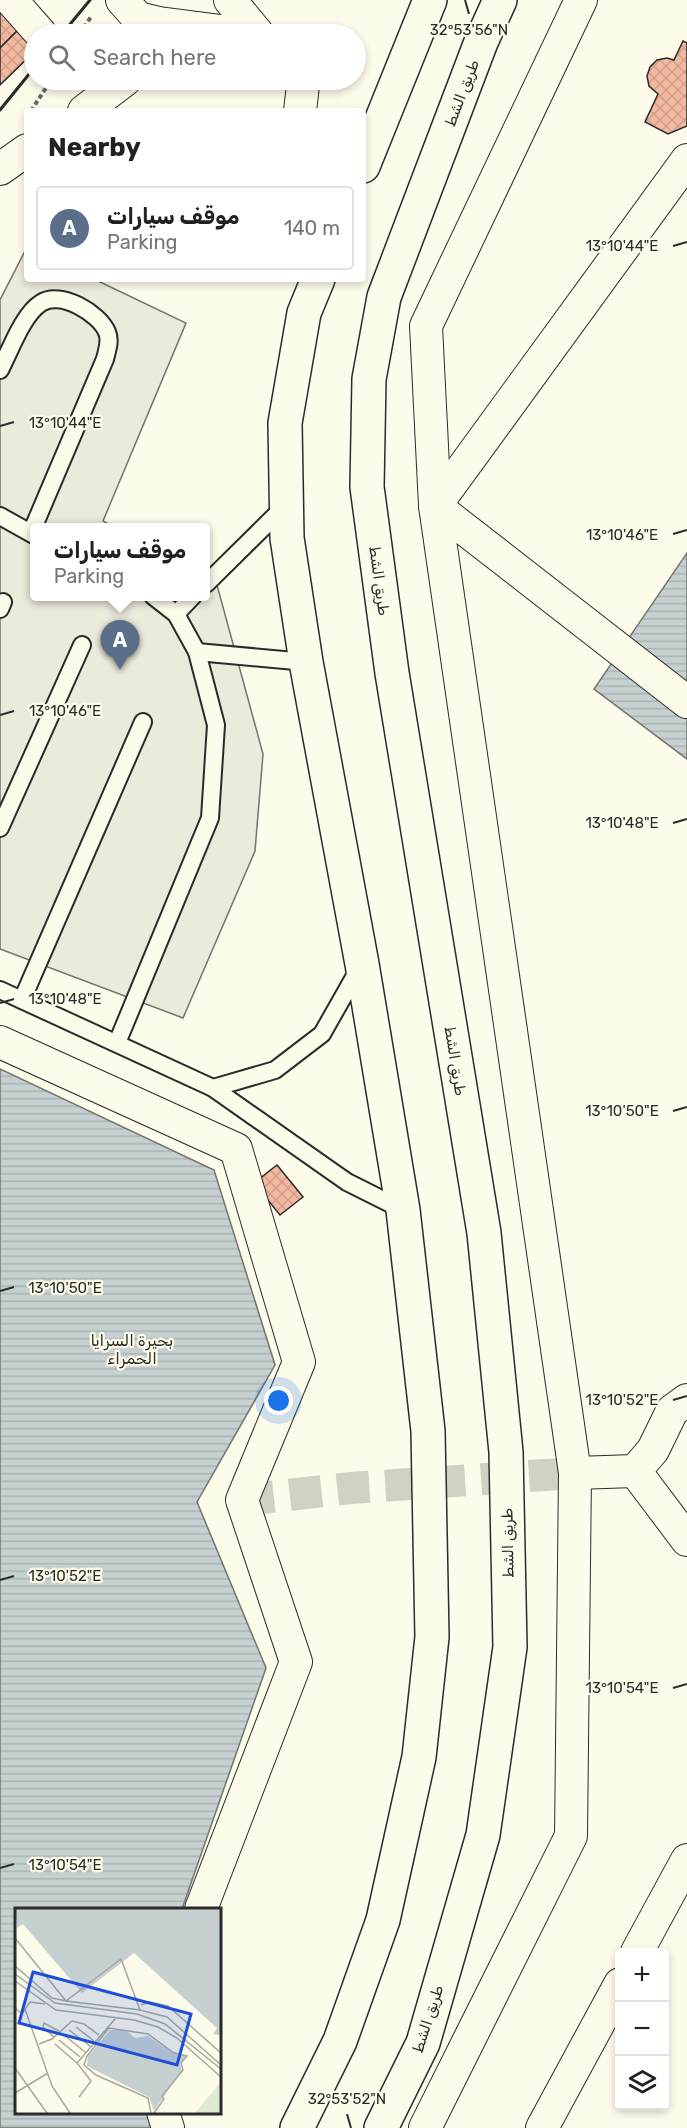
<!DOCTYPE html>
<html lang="en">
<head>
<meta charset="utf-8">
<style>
	body { margin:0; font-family:Rubik,Vazirmatn,sans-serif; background:#f2f2f2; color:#202124 }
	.controls { position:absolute; right:18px; bottom:18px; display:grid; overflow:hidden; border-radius:6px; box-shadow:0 3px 9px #0003 }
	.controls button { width:54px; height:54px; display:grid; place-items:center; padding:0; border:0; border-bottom:2px solid #e0e0e0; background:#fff; color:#202124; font:30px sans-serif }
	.you { position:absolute; left:279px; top:1401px; width:21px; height:21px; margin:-15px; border:4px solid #fff; border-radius:50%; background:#1a73e8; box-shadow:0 0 0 9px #1a73e833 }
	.badge { display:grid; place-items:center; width:39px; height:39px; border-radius:50%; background:#c62828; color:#fff; font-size:20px; font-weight:700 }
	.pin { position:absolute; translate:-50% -50px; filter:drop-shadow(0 2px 3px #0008) }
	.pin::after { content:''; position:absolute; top:32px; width:21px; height:18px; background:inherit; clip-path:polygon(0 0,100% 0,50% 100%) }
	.popup { position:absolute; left:30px; top:523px; width:180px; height:78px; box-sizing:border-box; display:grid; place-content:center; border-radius:6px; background:#fff; filter:drop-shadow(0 2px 4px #0005); font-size:20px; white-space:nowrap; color:#757577 }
	.popup b { font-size:22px; color:#202124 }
	.popup::after { content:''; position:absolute; left:50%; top:100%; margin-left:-12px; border:12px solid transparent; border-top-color:#fff }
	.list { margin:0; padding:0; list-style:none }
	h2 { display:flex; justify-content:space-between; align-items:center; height:78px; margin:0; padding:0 24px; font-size:26px }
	h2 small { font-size:20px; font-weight:400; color:#757577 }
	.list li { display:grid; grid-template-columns:39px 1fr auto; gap:18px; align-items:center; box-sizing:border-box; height:84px; margin:0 12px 12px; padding:0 12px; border:2px solid #e0e0e0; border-radius:6px }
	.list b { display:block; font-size:22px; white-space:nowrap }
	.list p { margin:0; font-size:20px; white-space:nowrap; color:#757577 }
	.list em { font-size:20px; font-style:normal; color:#757577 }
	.icon { flex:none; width:33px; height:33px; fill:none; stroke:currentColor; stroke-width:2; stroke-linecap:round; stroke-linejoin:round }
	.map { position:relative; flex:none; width:687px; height:2128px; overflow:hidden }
	.search { position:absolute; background:#fff; box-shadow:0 3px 9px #0003; left:24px; top:24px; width:342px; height:66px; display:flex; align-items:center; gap:15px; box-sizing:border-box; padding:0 21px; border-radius:33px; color:#757577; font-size:22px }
	.panel { position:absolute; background:#fff; box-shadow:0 3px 9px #0003; left:24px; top:108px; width:342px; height:174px; border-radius:6px }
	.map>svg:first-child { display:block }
</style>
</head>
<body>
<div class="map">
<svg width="687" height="2128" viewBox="0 0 687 2128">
	<defs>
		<pattern id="water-rules" width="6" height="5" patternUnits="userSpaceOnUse" patternTransform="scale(1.5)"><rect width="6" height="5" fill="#c7d0d0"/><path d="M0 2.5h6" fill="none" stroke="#abb3b3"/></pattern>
		<pattern id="building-cross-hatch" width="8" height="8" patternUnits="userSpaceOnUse" patternTransform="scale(1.5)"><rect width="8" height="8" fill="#f2b8a0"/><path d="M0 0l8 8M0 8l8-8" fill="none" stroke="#d09e8a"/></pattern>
	</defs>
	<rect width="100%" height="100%" fill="#fdfbea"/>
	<path fill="#eceadb" stroke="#74746e" stroke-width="1.5" d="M27 247V279H94L186 323 103 521 114 527 34 528V596H206V579L217 585 263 754 255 851 183 1018 0 949V300Z"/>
	<g fill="url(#water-rules)" stroke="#74746e" stroke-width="1.5">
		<path d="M687 553V759L594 689Z"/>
		<path d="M0 1069 214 1170 275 1365 197 1502 266 1668 182 1909H16V2112H148L154 2128H0Z"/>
	</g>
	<g fill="url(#building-cross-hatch)" stroke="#2b2b2b" stroke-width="1.5">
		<path d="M0 9 19 29 0 48Z"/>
		<path d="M19 29 34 45V52L0 85V48Z"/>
		<path d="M683 41 687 43V126L668 134 645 122 658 94 649 86 647 76 650 67 657 60 667 58 674 60Z"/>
		<path d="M277 1165 303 1197 280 1215 254 1183Z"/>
	</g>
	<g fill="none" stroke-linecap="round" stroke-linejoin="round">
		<path stroke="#d3d1c4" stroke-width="32" stroke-dasharray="32 16" stroke-linecap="butt" d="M242 1500 351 1488 575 1473"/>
		<g stroke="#2b2b2b" stroke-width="20">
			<g id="lane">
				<path d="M0 370C10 351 23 314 41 303 60 290 99 313 107 332 111 341 107 350 105 359L31 533"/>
				<path d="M0 516 34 535"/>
				<path d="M206 584 286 505"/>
				<path d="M0 609 3 602"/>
				<path d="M176 614 193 596"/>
				<path d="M197 652 306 662"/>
				<path d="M0 828 82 645"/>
				<path d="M0 990 213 1088 347 1182 403 1210"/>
				<path d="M22 1000 143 722"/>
				<path d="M117 1043 210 818 216 725 197 652 176 614 153 596"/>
				<path d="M213 1088 275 1070 322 1034 360 967"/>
			</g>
		</g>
		<g stroke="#2b2b2b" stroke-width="34">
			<g id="street">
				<path d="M11 0 41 34"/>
				<path d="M122 0 138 18 159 23 244 34"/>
				<path d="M230 0 258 34"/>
				<path d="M581 0 426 326 435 506 687 702"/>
				<path d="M84 111 125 80"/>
				<path d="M300 111 303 85 301 80"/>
				<path d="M0 169 27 150"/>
				<path d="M0 1042 236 1149 299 1362 242 1500 296 1662 201 1909"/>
				<path d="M635 1471 687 1540"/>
				<path d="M575 1473 635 1471 653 1450 672 1411 687 1400"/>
				<path d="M637 1952 687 1860"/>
				<path d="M163 2112 168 2128"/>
				<path d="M425 2128 571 1836 575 1473 435 506 687 160"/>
				<path d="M542 2128 620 1984"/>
			</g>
		</g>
		<g stroke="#2b2b2b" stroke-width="36">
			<g id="highway">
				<path d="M363 166 430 0"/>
				<path d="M297 2128 340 2041 383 1920 419 1757 432 1637 428 1431 403 1210 362 964 306 662 287 538 285 423 304 313 318 279"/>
				<path d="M381 2128 423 2043 483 1835 510 1647 506 1452 484 1233 392 673 367 487 369 379 384 297 481 42 500 0"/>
			</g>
		</g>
		<g stroke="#6a6964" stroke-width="4" stroke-dasharray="4.5 3" stroke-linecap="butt">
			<path d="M80 34 92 15"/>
			<path d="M31 111 51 80"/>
		</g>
		<use href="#lane" stroke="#fdfbea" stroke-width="16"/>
		<use href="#street" stroke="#fdfbea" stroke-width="32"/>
		<use href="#highway" stroke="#fdfbea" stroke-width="33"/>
		<g stroke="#2b2b2b" stroke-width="3">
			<path d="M62 34 90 0"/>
			<path d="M0 110 34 68"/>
		</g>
	</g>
	<path fill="none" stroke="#2b2b2b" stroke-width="2" d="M465 0 469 14M673 246 687 242M0 426 14 422M673 534 687 530M0 715 14 711M673 823 687 819M0 1003 14 999M673 1111 687 1107M0 1291 14 1287M673 1400 687 1396M0 1580 14 1576M673 1688 687 1684M0 1868 14 1864M347 2114 351 2128"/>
	<g text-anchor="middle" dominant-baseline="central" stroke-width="4.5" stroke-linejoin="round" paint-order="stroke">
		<g font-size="15" fill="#2b2b2b" stroke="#fdfbea">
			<text transform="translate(462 93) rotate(-69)">طريق الشط</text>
			<text transform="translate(379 581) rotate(82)">طريق الشط</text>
			<text transform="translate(455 1061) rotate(81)">طريق الشط</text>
			<text transform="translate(508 1543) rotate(-91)">طريق الشط</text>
			<text transform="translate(428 2019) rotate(-72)">طريق الشط</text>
		</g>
		<g font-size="16" font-style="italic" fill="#2b2b2b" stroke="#fdfbea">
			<text x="132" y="1340">بحيرة السرايا<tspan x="132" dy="18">الحمراء</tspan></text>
		</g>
	</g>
	<g transform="translate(15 1908)">
		<rect width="206" height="206" fill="#fdfbea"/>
		<path d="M205 175V205H180Z" fill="#deebd1"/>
		<path d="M0 0H205V127L198 126 202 120 119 45 67 85 8 16 2 20ZM95 122H111L120 130 133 128 159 146 171 148 165 155 167 162 139 203 134 189 72 158 73 148Z" fill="#c7d0d0"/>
		<path fill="none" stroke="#a9a89e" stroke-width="1.5" d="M0 30 51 93 125 102 152 109 206 157M0 58 37 90 51 93 106 51 125 102M0 66 40 95 122 106 150 116 206 161M0 73 41 102 119 112 143 119 162 130 206 169M126 97 135 94 153 98 206 145M0 100 7 106 15 94 30 96M10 101 37 178 55 205M61 119 79 133M54 122 75 138M49 127 70 144M39 129 28 119 29 115 44 123M44 132 65 149M24 136 37 131 57 113 69 116 84 127M40 136 62 155M0 160 32 205M0 185 33 165M64 189 76 173 62 155 100 111M136 205 133 190 81 167 69 157 72 148 94 120 133 126 159 145 172 148 166 155 168 162 147 188 149 191 139 205"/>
		<path fill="#1d4ed8" fill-opacity="0.15" stroke="#1d4ed8" stroke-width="3" d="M18 64 176 106 162 157 4 115Z"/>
		<rect width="206" height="206" fill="none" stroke="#2b2b2b" stroke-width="3"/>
	</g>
	<g font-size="15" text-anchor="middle" fill="#2b2b2b" stroke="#fdfbea" stroke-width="4.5" stroke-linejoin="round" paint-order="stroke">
		<text x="469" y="35">32°53'56"N</text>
		<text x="622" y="251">13°10'44"E</text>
		<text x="65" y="428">13°10'44"E</text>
		<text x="622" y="540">13°10'46"E</text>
		<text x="65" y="716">13°10'46"E</text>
		<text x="622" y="828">13°10'48"E</text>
		<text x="65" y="1004">13°10'48"E</text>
		<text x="622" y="1116">13°10'50"E</text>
		<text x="65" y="1293">13°10'50"E</text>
		<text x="622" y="1405">13°10'52"E</text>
		<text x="65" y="1581">13°10'52"E</text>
		<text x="622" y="1693">13°10'54"E</text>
		<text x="65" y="1870">13°10'54"E</text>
		<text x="347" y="2104">32°53'52"N</text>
	</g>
</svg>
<div class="controls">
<button>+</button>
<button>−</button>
<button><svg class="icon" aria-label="layers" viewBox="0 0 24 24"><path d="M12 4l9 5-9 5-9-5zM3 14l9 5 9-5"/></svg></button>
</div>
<div class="you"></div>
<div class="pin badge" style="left:120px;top:670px;background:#5c6f8a">A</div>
<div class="popup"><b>موقف سيارات</b>Parking</div>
<div class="search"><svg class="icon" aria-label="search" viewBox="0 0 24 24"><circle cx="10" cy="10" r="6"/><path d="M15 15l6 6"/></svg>Search here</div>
<section class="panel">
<h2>Nearby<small></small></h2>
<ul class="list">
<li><span class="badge" style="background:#5c6f8a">A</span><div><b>موقف سيارات</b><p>Parking</p></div><em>140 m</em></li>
</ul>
</section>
</div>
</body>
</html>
